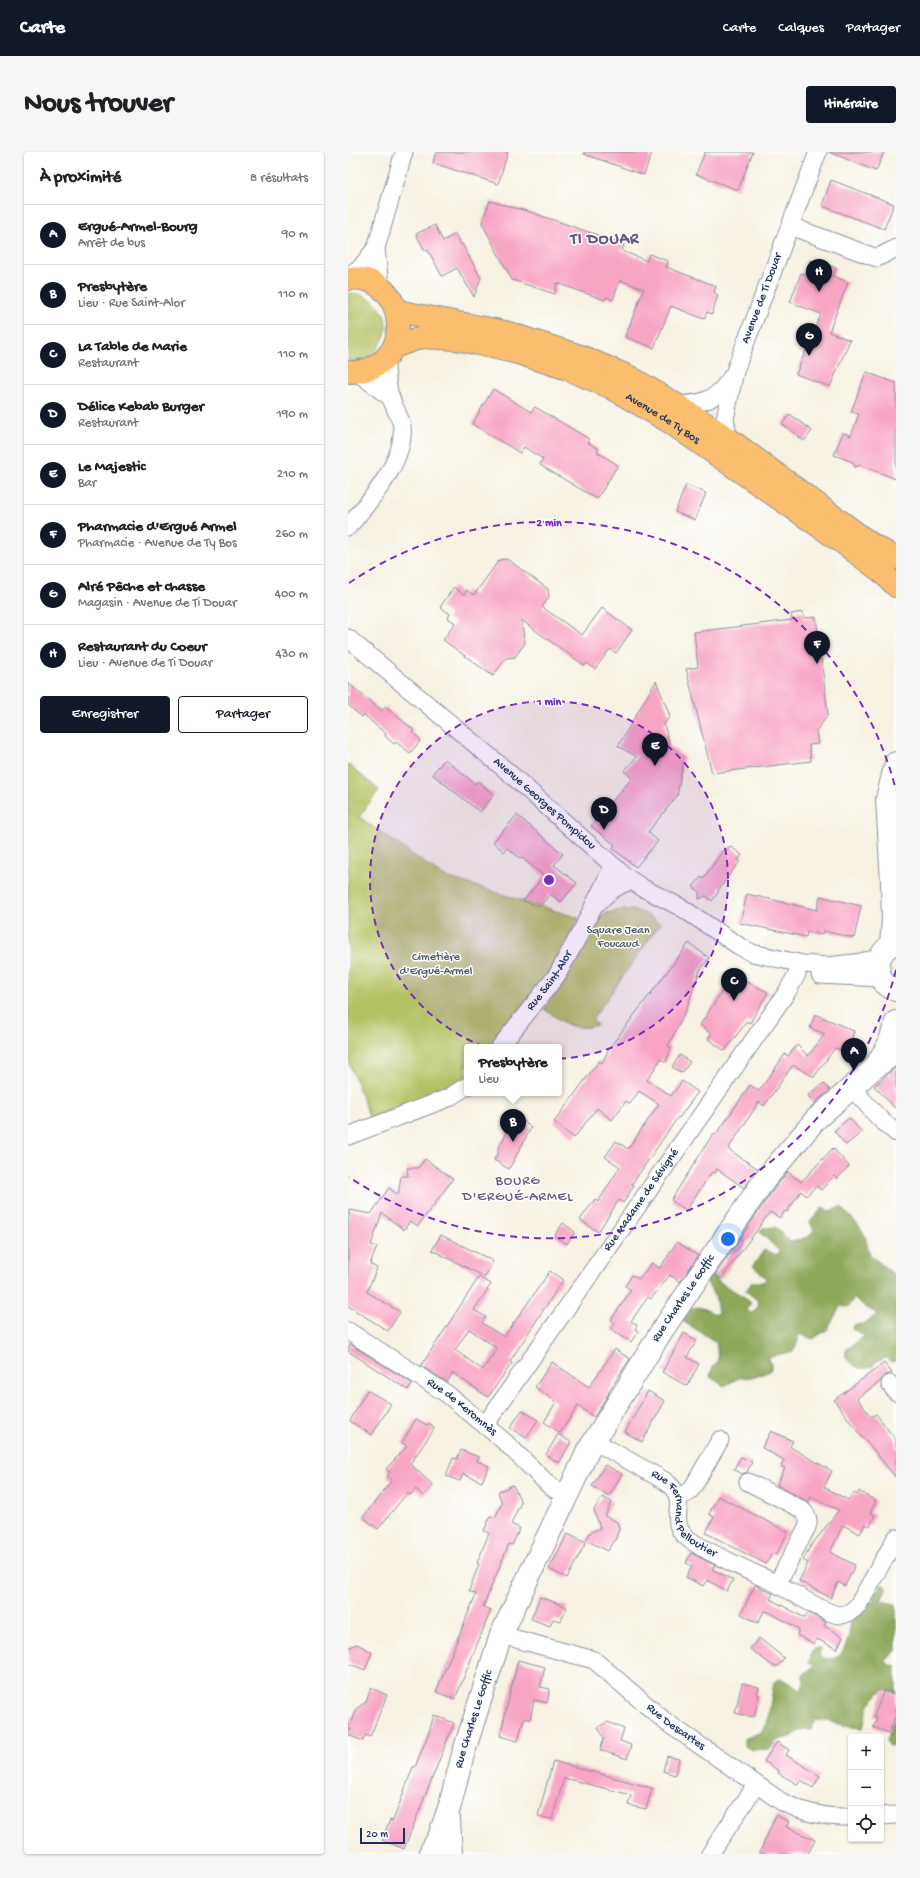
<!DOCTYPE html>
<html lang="fr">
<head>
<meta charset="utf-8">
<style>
	body { margin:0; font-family:"Gochi Hand",sans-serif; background:#f6f6f6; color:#202124 }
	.controls { position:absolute; right:12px; bottom:12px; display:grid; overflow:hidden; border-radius:4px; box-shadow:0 1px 3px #0004 }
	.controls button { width:36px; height:36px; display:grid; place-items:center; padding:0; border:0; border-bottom:1px solid #e0e0e0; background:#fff; color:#202124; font:20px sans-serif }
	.scale { position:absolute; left:12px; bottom:10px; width:45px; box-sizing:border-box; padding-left:4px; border:2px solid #1b2f5e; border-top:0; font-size:11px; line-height:14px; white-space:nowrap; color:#1b2f5e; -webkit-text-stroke:3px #fff; paint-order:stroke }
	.you { position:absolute; left:380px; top:1087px; width:14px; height:14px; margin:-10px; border:3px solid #fff; border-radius:50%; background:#1a73e8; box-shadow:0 0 0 6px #1a73e833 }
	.badge { display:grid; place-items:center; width:26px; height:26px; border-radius:50%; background:#111827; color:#fff; font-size:13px; font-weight:700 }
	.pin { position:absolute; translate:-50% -33px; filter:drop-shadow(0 1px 2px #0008) }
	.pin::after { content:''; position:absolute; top:21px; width:14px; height:12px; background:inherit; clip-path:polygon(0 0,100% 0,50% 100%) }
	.popup { position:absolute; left:116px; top:892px; width:98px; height:52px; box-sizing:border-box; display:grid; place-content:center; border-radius:4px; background:#fff; filter:drop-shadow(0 1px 3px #0005); font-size:13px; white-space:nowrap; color:#757577 }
	.popup b { font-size:15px; color:#202124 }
	.popup::after { content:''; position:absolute; left:50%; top:100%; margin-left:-8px; border:8px solid transparent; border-top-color:#fff }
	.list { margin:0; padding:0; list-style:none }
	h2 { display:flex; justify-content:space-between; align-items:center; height:52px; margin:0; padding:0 16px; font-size:17px }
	h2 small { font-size:13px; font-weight:400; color:#757577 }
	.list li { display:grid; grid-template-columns:26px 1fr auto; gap:12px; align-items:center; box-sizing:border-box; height:60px; padding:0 16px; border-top:1px solid #e0e0e0 }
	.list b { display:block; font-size:15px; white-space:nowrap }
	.list p { margin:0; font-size:13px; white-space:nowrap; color:#757577 }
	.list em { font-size:13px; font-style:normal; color:#757577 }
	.actions { display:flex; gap:8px; padding:12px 16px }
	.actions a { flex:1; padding:9px 0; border:1px solid #111827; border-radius:4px; text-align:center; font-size:14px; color:#111827 }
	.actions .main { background:#111827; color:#fff }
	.icon { flex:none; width:22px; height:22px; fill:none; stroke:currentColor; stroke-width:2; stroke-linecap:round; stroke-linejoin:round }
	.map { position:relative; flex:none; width:548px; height:1702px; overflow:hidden; border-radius:4px }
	header { display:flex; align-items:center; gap:24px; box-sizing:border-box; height:56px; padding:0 20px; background:#111827; color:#fff }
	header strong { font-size:19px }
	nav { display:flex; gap:22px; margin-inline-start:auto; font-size:14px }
	.intro { display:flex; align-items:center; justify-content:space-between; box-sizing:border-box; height:96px; padding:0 24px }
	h1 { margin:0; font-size:28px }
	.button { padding:10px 18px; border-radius:4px; background:#111827; color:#fff; font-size:14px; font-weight:700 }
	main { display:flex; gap:24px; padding:0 24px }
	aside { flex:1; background:#fff; border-radius:4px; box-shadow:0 1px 3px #0004 }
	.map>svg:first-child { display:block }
</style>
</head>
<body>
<header>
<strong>Carte</strong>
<nav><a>Carte</a><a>Calques</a><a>Partager</a></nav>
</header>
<div class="intro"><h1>Nous trouver</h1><a class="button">Itinéraire</a></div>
<main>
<aside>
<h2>À proximité<small>8 résultats</small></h2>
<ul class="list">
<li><span class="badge">A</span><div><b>Ergué-Armel-Bourg</b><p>Arrêt de bus</p></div><em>90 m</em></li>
<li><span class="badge">B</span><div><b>Presbytère</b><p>Lieu · Rue Saint-Alor</p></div><em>110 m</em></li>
<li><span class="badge">C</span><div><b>La Table de Marie</b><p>Restaurant</p></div><em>110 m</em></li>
<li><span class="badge">D</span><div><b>Délice Kebab Burger</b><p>Restaurant</p></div><em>190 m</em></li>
<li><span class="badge">E</span><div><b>Le Majestic</b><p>Bar</p></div><em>210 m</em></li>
<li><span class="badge">F</span><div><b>Pharmacie d'Ergué Armel</b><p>Pharmacie · Avenue de Ty Bos</p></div><em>260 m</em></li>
<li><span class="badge">G</span><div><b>Alré Pêche et chasse</b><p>Magasin · Avenue de Ti Douar</p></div><em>400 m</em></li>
<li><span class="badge">H</span><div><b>Restaurant du Coeur</b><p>Lieu · Avenue de Ti Douar</p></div><em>430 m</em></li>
</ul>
<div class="actions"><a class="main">Enregistrer</a><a>Partager</a></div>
</aside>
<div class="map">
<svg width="548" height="1702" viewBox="0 0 548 1702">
	<rect width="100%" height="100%" fill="#fff"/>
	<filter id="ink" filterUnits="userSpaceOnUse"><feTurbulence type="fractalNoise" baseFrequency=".025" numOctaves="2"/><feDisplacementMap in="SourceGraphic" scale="8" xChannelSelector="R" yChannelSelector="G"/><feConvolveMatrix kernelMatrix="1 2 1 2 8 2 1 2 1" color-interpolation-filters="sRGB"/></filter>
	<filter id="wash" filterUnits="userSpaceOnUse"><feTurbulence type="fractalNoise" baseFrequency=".012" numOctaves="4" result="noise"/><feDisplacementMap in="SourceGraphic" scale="16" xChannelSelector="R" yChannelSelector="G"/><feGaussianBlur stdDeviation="0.9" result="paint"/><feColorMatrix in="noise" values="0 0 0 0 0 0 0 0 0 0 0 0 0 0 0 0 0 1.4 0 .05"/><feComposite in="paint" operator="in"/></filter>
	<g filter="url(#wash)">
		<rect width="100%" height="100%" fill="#f6f1e1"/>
		<g fill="#b4c264" stroke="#687861">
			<path d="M0 141C26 141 49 166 33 191 30 196 27 202 21 205 15 208 7 208 0 209Z"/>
			<path d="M0 612 31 638 11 665 95 724 231 766 202 820 142 895H119L118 924 74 946 22 967 0 907Z"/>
			<path d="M274 758C290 756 299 762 312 772L244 868 250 873C224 880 217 871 196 857L223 818 251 765 255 762Z"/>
		</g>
		<g fill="#8fa85a" stroke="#556c5c">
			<path d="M475 1055 481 1059 493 1055 511 1074 517 1084 522 1103 548 1124V1208L544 1210 538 1206 527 1210 525 1214C513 1220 506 1215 498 1205V1198L517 1184 504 1177 506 1173 515 1172 530 1162 519 1156 506 1146 500 1155 493 1153 480 1177 465 1187 450 1182V1190L445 1199C437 1202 426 1202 420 1207L424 1212 422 1219 407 1225 391 1226 376 1234 362 1225 364 1217 370 1208 368 1190 333 1168C339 1158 345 1152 357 1157 362 1159 364 1162 370 1162L368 1147 358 1129 364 1122 373 1131 398 1146 403 1151 398 1157 402 1161 406 1160 411 1153 409 1148 398 1139 404 1130H416L418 1126 405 1114 416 1098 429 1103 431 1099 411 1079 414 1076 428 1075 442 1090 460 1085 466 1079 462 1070Z"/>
			<path d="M533 1433H536L539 1436 533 1449 548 1452V1498L537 1510 548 1515V1541L536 1537 521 1552 515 1576C497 1576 485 1568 467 1568L463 1578H451L445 1584 428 1589 422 1597 405 1598 396 1594V1587L413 1580 419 1572 426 1530 433 1526 453 1539 456 1531 455 1523 467 1513 461 1510 466 1496H472L471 1504C496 1517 502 1484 503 1466L518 1451 527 1449 524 1444Z"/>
			<path d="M548 1564V1593L541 1594 539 1588Z"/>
		</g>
		<g id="blocks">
			<g fill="#f8a5c4" fill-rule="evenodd">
				<path d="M88 0H160L150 32 85 11Z"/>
				<path d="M236 0H304L296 23 236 2Z"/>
				<path d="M357 0H405L390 38 348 22Z"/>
				<path d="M481 0H536L528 19Z"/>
				<path d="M483 28 546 52 536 77 474 54Z"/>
				<path d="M142 49 182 60 276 92 274 99 299 109 301 102 320 109 318 115 368 134 366 141 370 143 364 162 359 160 356 167 323 154 306 196 277 185 296 137 272 128 265 148 258 145 257 148 209 131 207 142 164 128 134 71Z"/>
				<path d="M87 73 95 89 107 82 113 93 114 92 133 126 126 145 109 116 94 124 80 98 77 99 68 82Z"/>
				<path d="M462 108 469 111 470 109 488 116 485 124 500 130 481 180 502 188 482 235 448 222 473 162 442 150 453 121 457 122Z"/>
				<path d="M518 220 548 231V327L512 313 507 315 505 310 486 303 495 281 503 284 511 262 503 260Z"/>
				<path d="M145 237 183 260 187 255 241 287 239 290 251 297 249 300 270 313 249 347 192 313 195 307 176 295 172 301 124 272Z"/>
				<path d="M442 262 464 279 456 289 434 272Z"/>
				<path d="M338 333 358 341 347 368 327 360Z"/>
				<path d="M159 407 200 437 201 445 194 455 234 483 254 456 284 478 268 501 262 497 247 517 239 511 237 514 173 468 177 491 167 505 158 506 145 524 95 488 107 471 100 466 102 462 92 455 106 435 116 443 119 438 126 443 151 408Z"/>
				<path d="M455 460 456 466 468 465 480 563 468 579 470 592 461 593 463 609 364 621 338 517 350 515 346 480 444 468 443 462Z"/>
				<path d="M308 529 322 564 316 572 322 594 336 605 329 644 300 680 310 689 288 715 264 696 267 693 243 674 284 626 276 619 289 605 270 594Z"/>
				<path d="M0 531 34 559 37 555 66 578 64 580 73 588 62 601 48 590 46 592 37 584 38 582 16 563 14 565 0 553Z"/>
				<path d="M97 607 127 632 129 629 146 643 132 660 84 622Z"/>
				<path d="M169 663 215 702 206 713 229 731 213 750 202 742 192 754 175 749 196 724 173 705 172 706 159 696 156 700 145 690Z"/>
				<path d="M382 694 394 703 390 708 392 709 370 738 371 739 364 749 358 744 351 747V739L345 735 353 725 355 727 376 697 378 699Z"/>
				<path d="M399 742 469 758 472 744 513 754 506 786 475 779 474 783 459 779 458 785 392 771Z"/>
				<path d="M341 791 361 806 352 818 338 858 320 894 323 896 318 910 313 907 299 928 323 944 334 929 350 940 331 966 330 965 284 1032 286 1033 275 1051 271 1048 250 1080 232 1068 247 1047 250 1050 272 1015 257 1005 268 989 280 997 311 952 291 939 282 952 278 949 264 968 249 956 226 986 206 970 251 909 254 911 262 895Z"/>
				<path d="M382 827 394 833 396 829 420 840 402 871 399 869 377 899 360 887 363 882 352 873Z"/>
				<path d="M467 862 506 879 502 892 498 900 487 896 466 925 445 913 416 954 411 950 380 997 410 1017 396 1036 369 1017 367 1021 364 1020 338 1058 323 1048 365 982 367 983 375 973 402 933 411 939 437 902 440 904 449 893 460 904 477 882 462 876Z"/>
				<path d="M332 903 342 910 334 921 324 915Z"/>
				<path d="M548 915V957L526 934Z"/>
				<path d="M476 931 482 938 466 952 460 943Z"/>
				<path d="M170 963 183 976 161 1017 146 1008 151 999 149 998 164 972H165Z"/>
				<path d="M501 966 514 980 498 993 486 979Z"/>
				<path d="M485 996 501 1014 489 1027 486 1024 473 1038 468 1034 458 1044 453 1039 439 1060 437 1059 432 1066 422 1060 373 1127 367 1123 425 1038 440 1020 453 1030Z"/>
				<path d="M77 1007 105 1027 70 1074 62 1069 56 1078 34 1061 23 1093 29 1095 22 1112 29 1116 19 1140 52 1160 40 1179 0 1154V1071L2 1058 23 1062 41 1036 50 1043 53 1024H60L59 1016H70Z"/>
				<path d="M215 1071 227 1080 219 1092 206 1084Z"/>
				<path d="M93 1083 145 1109 137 1125 84 1098Z"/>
				<path d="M329 1090 350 1104 332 1130 322 1123 303 1147 300 1145 283 1169 289 1173 287 1177 290 1179 283 1190 263 1177 267 1171 263 1168 283 1138 277 1134 284 1123 291 1127 304 1111 312 1116Z"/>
				<path d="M202 1119 215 1128 162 1209 164 1211 140 1245 105 1221 99 1230 73 1214 131 1125 143 1132 126 1158 138 1165 134 1171 156 1185ZM121 1177 149 1196 135 1218 107 1198Z"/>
				<path d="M336 1181 349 1188 339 1205 351 1212 339 1234 314 1220Z"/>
				<path d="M2 1192 64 1231 60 1238 0 1199Z"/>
				<path d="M267 1197 282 1207 260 1240 261 1241 246 1265 230 1254 212 1281 196 1270 208 1250 187 1235 204 1210 241 1235Z"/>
				<path d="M536 1211 544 1221 536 1224 533 1229 509 1246 523 1265 528 1262 548 1288V1326L517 1287 516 1288 486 1248Z"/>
				<path d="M19 1238 43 1252 24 1283 2 1269Z"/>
				<path d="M300 1239 317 1249 294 1290 277 1280Z"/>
				<path d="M174 1258 190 1268 178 1286 162 1276Z"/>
				<path d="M68 1267 79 1273 81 1271 86 1275V1277L62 1312 85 1333 75 1344 68 1337 62 1343 59 1341 30 1377 15 1365 44 1328 39 1324 42 1320 38 1317 59 1294 54 1291Z"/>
				<path d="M423 1279 445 1289 442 1295 484 1319 476 1335 500 1348 506 1341 509 1343 511 1339 528 1349 522 1361 527 1363 522 1374 517 1372 512 1382 495 1373 482 1400 507 1413 497 1434 490 1430 483 1446 451 1429 460 1411 455 1408 462 1395 491 1358 463 1345 460 1350 429 1333 437 1316 433 1314 436 1308 414 1296Z"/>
				<path d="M210 1282 223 1290 211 1311 198 1303Z"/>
				<path d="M113 1298 131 1305 129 1309 141 1314 134 1330 115 1322 112 1329 98 1324 105 1306 109 1307Z"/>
				<path d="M393 1305 404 1310 399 1320 394 1322 386 1317Z"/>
				<path d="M257 1313 274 1322 261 1344 244 1334Z"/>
				<path d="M165 1333 173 1350 163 1372 172 1376 164 1393 161 1392 135 1455 143 1458 107 1547 88 1540 128 1442 121 1439 131 1412 129 1411 141 1381 136 1379 142 1364 147 1366 154 1351 150 1340Z"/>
				<path d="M370 1344 440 1380 428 1403 424 1401 418 1412 358 1381 366 1365 361 1362Z"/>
				<path d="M254 1345 264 1350 257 1364 269 1370 271 1377 267 1388 265 1389 260 1399 238 1388 242 1381 252 1376 246 1358Z"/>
				<path d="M220 1381 238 1390 219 1426 201 1417Z"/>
				<path d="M343 1401 367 1413 364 1417 385 1428 379 1439 359 1428 355 1434 338 1425 344 1414 338 1411Z"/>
				<path d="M407 1433 425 1442 422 1447 457 1466 460 1461 478 1470 476 1474 495 1485 489 1497 469 1487 466 1492 449 1483 451 1477 421 1460 416 1459 410 1471 393 1462Z"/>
				<path d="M192 1445 219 1455 213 1469 205 1467 202 1474 183 1467Z"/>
				<path d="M411 1486 436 1506 430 1514H425L402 1497Z"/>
				<path d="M9 1492 24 1500 17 1518 0 1511V1496Z"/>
				<path d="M170 1508 197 1515 192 1535 202 1537 199 1551 186 1548 182 1568 176 1566 170 1589 152 1584Z"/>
				<path d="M394 1531 411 1535 409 1542 411 1543 406 1565 387 1561Z"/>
				<path d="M23 1536 39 1543 22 1585 17 1583 15 1589 0 1583 3 1577H0L8 1557 18 1550Z"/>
				<path d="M536 1538 548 1543V1562L541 1581 525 1575 529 1566 526 1564Z"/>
				<path d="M86 1563 106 1571 56 1697 34 1688 42 1668 45 1669 65 1615H67L81 1580Z"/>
				<path d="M260 1570 276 1577 272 1589 283 1593 279 1607 252 1598 256 1586 250 1575Z"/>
				<path d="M429 1590 441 1598 438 1603 472 1624 465 1636 453 1628 449 1632 430 1621 431 1619 416 1609Z"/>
				<path d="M319 1604 331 1607 327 1623 315 1619Z"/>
				<path d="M205 1609 304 1636 298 1657 280 1653 283 1643 216 1626 204 1667 190 1664Z"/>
				<path d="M428 1663 441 1670 438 1675 467 1688 460 1702H411Z"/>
			</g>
		</g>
	</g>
	<g filter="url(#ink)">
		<use href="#blocks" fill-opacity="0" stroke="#8890a0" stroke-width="1"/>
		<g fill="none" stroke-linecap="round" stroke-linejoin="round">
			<g stroke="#8890a0" stroke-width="19">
				<g id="minor">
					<path d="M442 74 529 106 548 96"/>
					<path d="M0 124 13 115 28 96"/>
					<path d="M32 136 28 96 56 0"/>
					<path d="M9 220 43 246"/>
					<path d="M329 253C356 252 369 248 384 224"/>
					<path id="s1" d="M381 287 377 267 387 219 470 0"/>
					<path d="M0 375C21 350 58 309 54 274 52 264 46 256 43 246 38 234 39 219 37 206"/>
					<path id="s2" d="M0 486 159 619 278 725 295 736 334 756 391 794 404 801 455 812 479 814 507 811 531 806"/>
					<path d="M249 752C259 741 268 733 283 729"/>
					<path d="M472 823 533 826"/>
					<path id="s3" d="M152 895 209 823 235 776 265 714"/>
					<path d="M503 935 531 966 548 981"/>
					<path d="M0 984 100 946 119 934"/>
					<path id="s4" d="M0 1179 99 1242 157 1290 203 1335 218 1345"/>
					<path d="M542 1232 548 1240"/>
					<path id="s5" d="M137 1273 439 840 449 822"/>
					<path id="s6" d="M246 1289 317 1329C343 1348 321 1362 334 1381 343 1394 411 1423 429 1432"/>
					<path d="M400 1330 453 1357C459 1362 462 1367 459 1375L429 1432C442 1439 479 1462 491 1463 499 1463 505 1459 510 1453L548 1386"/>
					<path d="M330 1345 340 1341 345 1335 372 1288"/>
					<path id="s7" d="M153 1483 246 1508 318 1570 434 1650C456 1661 478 1666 503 1665"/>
					<path d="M533 1664 548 1663"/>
					<path d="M362 1702 408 1633"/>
				</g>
			</g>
			<g stroke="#8890a0" stroke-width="24">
				<g id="tertiary">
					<path d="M548 791C525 799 524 830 548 838"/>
					<path d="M543 793 545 768 544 730 539 647 548 611"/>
					<path d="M529 912 541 892 548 870"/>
					<path d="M101 1667 103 1702"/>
					<path id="s8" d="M83 1699 91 1685 102 1653 115 1602 153 1483 240 1299 315 1177 415 1030 468 967 526 916 548 900"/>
				</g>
			</g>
			<g stroke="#8890a0" stroke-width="24">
				<g id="primary">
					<path d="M0 127C60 119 73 220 0 220"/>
					<path d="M49 159 157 180 235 205 282 225 329 253 381 287 523 392 548 406"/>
					<path id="s9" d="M46 195 74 185 109 187 170 201 217 216 262 235 323 271 495 391 535 421 548 434"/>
				</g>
			</g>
			<use href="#minor" stroke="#fff" stroke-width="17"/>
			<use href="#tertiary" stroke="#fff" stroke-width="22"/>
			<use href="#primary" stroke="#fbbe6e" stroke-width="22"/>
		</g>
	</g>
	<circle cx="201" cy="728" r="179" fill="#7b2cbf" fill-opacity=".12"/>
	<g fill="none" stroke="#7b2cbf" stroke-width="2" stroke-dasharray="7 5">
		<circle cx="201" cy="728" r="179"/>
		<path d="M548 818A358 358 0 0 1 1 1025M1 431A358 358 0 0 1 548 638"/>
	</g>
	<g text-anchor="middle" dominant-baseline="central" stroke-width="3" stroke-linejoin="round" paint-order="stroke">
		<g font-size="12" fill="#1b2f5e" stroke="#fff">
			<text stroke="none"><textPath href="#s1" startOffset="147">Avenue de Ti Douar</textPath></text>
			<text stroke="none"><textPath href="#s9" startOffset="287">Avenue de Ty Bos</textPath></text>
			<text stroke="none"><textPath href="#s2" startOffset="257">Avenue Georges Pompidou</textPath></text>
			<text stroke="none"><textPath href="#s3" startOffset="83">Rue Saint-Alor</textPath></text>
			<text stroke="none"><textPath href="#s5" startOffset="274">Rue Madame de Sévigné</textPath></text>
			<text stroke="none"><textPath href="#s8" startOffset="611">Rue Charles Le Goffic</textPath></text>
			<text stroke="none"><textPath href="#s4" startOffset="137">Rue de Keromnès</textPath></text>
			<text stroke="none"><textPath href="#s6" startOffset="123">Rue Fernand Pelloutier</textPath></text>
			<text stroke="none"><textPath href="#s8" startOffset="139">Rue Charles Le Goffic</textPath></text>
			<text stroke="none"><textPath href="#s7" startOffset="202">Rue Descartes</textPath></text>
		</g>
		<g font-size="12" fill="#495b60" stroke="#fff">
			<text x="270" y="779">Square Jean<tspan x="270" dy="14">Foucaud</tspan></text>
			<text x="88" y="806">Cimetière<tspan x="88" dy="14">d'Ergué-Armel</tspan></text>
		</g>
		<g font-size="14" letter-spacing="1" fill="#685882" stroke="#fff">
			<text x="170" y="1029">BOURG<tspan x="170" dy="16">D'ERGUÉ-ARMEL</tspan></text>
		</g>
		<g font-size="16" font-weight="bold" letter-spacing="1" fill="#685882" stroke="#fff">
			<text x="257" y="88">TI DOUAR</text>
		</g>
	</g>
	<circle cx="201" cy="728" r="6" fill="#7b2cbf" stroke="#fff" stroke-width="2"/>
	<g font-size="12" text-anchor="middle" font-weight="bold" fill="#7b2cbf" stroke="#fff" stroke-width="3" stroke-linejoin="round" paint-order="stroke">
		<text x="201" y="374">2 min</text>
		<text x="201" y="553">1 min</text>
	</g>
</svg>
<div class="controls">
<button>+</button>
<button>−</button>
<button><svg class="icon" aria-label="locate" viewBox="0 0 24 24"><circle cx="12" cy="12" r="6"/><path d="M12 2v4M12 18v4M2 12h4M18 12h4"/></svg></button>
</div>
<div class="scale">20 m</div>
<div class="you"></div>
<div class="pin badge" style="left:506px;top:919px">A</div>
<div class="pin badge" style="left:165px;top:990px">B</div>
<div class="popup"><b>Presbytère</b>Lieu</div>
<div class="pin badge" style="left:386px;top:849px">C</div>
<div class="pin badge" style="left:256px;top:678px">D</div>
<div class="pin badge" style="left:307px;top:614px">E</div>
<div class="pin badge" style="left:469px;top:512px">F</div>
<div class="pin badge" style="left:461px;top:204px">G</div>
<div class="pin badge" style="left:471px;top:140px">H</div>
</div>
</main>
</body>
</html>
